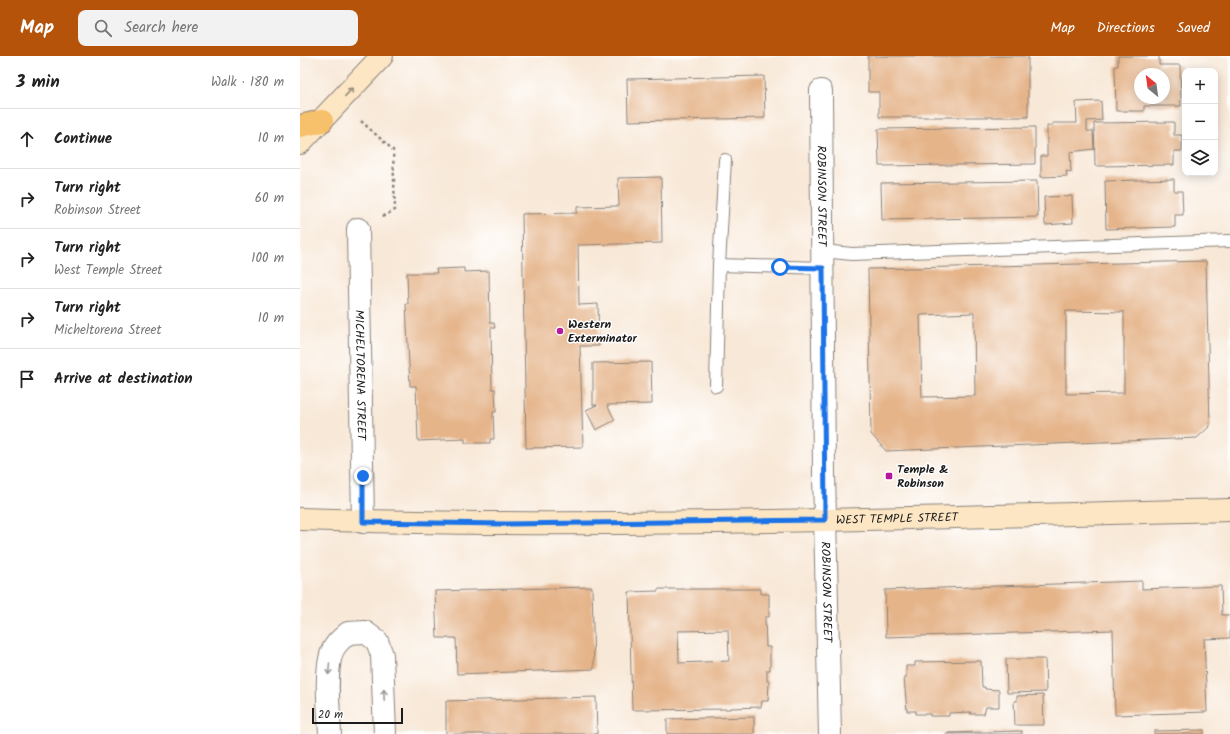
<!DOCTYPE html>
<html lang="en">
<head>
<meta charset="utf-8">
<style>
	body { margin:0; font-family:Kalam,sans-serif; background:#f2f2f2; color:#222 }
	.controls { position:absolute; right:12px; top:12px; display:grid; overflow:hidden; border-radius:8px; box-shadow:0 2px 10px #0003 }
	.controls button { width:36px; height:36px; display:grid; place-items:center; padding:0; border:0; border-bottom:1px solid #e0e0e0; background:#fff; color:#222; font:20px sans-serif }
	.compass { position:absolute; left:834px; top:12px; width:36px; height:36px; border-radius:50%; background:#fff; box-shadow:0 2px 10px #0003; rotate:331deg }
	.scale { position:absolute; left:12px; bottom:10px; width:91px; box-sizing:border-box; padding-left:4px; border:2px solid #1c1c1c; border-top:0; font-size:11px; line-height:14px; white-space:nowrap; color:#1c1c1c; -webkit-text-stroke:3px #fff; paint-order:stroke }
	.stop { position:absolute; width:12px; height:12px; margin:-9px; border:3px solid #1a73e8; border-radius:50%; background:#fff }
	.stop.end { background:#1a73e8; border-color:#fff; box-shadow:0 1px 4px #0008 }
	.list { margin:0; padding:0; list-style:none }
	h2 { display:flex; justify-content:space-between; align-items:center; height:52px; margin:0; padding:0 16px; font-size:17px }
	h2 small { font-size:13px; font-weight:400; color:#767676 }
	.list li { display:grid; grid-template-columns:26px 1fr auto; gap:12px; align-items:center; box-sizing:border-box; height:60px; padding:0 16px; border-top:1px solid #e0e0e0 }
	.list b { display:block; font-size:15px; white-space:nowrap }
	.list p { margin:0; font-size:13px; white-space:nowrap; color:#767676 }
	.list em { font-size:13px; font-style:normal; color:#767676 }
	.icon { flex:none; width:22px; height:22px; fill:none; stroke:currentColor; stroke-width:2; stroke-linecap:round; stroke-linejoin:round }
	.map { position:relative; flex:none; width:930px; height:678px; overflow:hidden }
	header { display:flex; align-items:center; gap:24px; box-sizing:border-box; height:56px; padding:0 20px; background:#b45309; color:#fff }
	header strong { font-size:19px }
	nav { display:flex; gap:22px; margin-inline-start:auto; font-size:14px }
	.search { width:280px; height:36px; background:#f2f2f2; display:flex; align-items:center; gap:10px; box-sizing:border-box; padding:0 14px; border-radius:8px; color:#767676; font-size:15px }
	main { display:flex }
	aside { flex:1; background:#fff }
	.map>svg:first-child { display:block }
</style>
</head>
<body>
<header>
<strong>Map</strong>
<div class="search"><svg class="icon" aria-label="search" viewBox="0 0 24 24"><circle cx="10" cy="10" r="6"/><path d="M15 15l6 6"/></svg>Search here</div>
<nav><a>Map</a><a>Directions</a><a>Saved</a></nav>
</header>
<main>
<aside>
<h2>3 min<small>Walk · 180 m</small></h2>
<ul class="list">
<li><svg class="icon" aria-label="ahead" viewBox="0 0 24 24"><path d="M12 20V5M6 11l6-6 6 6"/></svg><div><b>Continue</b></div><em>10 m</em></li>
<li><svg class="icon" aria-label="right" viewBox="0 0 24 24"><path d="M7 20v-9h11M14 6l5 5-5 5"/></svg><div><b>Turn right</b><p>Robinson Street</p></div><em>60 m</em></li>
<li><svg class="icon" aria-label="right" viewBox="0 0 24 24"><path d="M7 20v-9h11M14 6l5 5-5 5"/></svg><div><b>Turn right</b><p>West Temple Street</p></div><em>100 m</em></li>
<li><svg class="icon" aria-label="right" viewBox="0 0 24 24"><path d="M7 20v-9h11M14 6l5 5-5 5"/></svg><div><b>Turn right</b><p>Micheltorena Street</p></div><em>10 m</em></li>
<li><svg class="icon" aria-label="arrive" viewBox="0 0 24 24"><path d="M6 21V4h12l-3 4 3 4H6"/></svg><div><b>Arrive at destination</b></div></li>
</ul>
</aside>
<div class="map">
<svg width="930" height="678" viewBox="0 0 930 678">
	<rect width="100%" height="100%" fill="#fff"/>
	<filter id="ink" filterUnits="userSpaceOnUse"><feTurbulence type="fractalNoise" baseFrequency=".025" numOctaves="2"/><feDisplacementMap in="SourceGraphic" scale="8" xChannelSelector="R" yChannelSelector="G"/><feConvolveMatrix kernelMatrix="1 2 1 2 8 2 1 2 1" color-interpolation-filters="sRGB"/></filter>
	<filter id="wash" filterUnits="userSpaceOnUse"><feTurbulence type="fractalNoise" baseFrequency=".012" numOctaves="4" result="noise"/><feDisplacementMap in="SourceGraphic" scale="16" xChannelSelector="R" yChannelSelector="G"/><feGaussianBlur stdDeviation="0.9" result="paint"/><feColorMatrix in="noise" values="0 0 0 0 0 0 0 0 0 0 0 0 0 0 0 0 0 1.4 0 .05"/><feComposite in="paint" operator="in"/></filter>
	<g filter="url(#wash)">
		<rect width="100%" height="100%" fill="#f8e8d7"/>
		<g id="blocks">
			<g fill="#e5b489" fill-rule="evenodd">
				<path d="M568 0H728V61H579V36H568Z"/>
				<path d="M818 0H859V9H880L881 50H844V55H816L815 10H818ZM840 18H864V42H840Z"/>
				<path d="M464 20 465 62 328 65 327 23Z"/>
				<path d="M801 45 802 64 787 65V75H793L794 93 770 96 771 116 766 115 767 120 741 121V100H747V70H752V67H777L776 46Z"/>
				<path d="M874 66V79H882V95H874V109L795 110 794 67Z"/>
				<path d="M735 71V108L579 110 578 73Z"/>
				<path d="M361 121 362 187 278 189 279 249 298 248 299 290H280L283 391 226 392 222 158 277 157V151L319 150 318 122Z"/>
				<path d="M874 123V135H882L883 159H875V171L806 173 805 125Z"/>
				<path d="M737 125 738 161 582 164 581 127Z"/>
				<path d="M772 140 773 167 745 169 744 141Z"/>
				<path d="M906 205 910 370 897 382 586 395 571 378 568 213ZM766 255 824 256V337L766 338ZM674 257 675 340 622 341 620 259Z"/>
				<path d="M164 212V216L189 215 190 267H194L195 272H191L192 333H195L196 356H193L194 383H190V387H165V383L118 385 116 330H110L106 248H108L107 217H137L136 213Z"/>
				<path d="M351 306 352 348 307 349 315 364 296 374 286 354 297 349H293V307Z"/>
				<path d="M842 525V533L921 530 922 559H930V582L904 583 907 656 815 659 813 574 586 581 585 534Z"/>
				<path d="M292 531 294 613 157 618 156 582H137L135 535Z"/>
				<path d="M358 533H461V538H469V561H465L466 591H470V614H467V625H469L468 645H462L461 651 431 652V653L332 654 329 536 358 535ZM428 574 429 605 379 607 378 575Z"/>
				<path d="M706 603H745L746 636 707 637Z"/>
				<path d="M681 605 682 631H685V633L699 634V651H686L684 658H670L671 656 649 657V660H630V658H616V655H607L604 622H606V610H615V606Z"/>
				<path d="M743 639 744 669H715L714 645H717V640Z"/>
				<path d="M296 641 297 678H146V645Z"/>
				<path d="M454 661V678H367V663Z"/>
				<path d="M904 674V678H854V675Z"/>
				<path d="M722 675V678H646V677Z"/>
			</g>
		</g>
	</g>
	<g filter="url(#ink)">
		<use href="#blocks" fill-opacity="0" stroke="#8a827a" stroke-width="1"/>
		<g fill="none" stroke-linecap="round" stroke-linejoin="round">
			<g stroke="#8a827a" stroke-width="14">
				<g id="lane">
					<path d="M425 104 419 209 523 212"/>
					<path d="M523 195 552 198 930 185"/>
					<path d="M416 330 419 209"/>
				</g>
			</g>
			<g stroke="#8a827a" stroke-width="24">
				<g id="street">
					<path id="s1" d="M521 35 524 418 530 678"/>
					<path id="s2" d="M58 173 63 466"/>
					<path d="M30 678C29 656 25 619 31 599 33 590 41 583 48 577L65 576 77 585 82 599 85 678"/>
				</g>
			</g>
			<g stroke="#8a827a" stroke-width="24">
				<g id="secondary">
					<path d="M0 87 82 0"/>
					<path id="s3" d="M0 463C310 474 620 461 930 454"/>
				</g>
			</g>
			<g stroke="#8a827a" stroke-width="24">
				<path id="highway" d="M0 70 22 65"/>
			</g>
			<path stroke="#8a827a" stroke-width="2.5" stroke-dasharray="3 3" stroke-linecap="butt" d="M61 65 93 94 95 154 82 161"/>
			<use href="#lane" stroke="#fff" stroke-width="12"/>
			<use href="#street" stroke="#fff" stroke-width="22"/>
			<use href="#secondary" stroke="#fce6c4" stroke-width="22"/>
			<use href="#highway" stroke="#f7c06b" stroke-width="22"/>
		</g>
		<defs><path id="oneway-shaft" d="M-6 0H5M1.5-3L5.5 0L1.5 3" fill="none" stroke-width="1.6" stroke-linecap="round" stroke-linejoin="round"/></defs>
		<use stroke="#978b78" href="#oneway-shaft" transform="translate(49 36) rotate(-47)"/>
		<g stroke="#999">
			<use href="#oneway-shaft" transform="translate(29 613) rotate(95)"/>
			<use href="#oneway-shaft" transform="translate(84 639) rotate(-92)"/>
		</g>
	</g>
	<g fill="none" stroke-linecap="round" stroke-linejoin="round" filter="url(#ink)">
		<path stroke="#1a73e8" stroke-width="5" d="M63 420V466L206 468 525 464 523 212 480 211"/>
	</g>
	<g fill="#b5179e" stroke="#fff" stroke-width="1.5">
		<circle cx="260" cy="275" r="4"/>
		<rect x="585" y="416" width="8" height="8" rx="2"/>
	</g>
	<g text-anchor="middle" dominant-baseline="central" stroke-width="3" stroke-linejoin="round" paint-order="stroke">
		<g font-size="12" fill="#1c1c1c" stroke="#fff">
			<text stroke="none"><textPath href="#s1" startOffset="105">ROBINSON STREET</textPath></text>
			<text stroke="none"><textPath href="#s2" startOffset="146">MICHELTORENA STREET</textPath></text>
			<text stroke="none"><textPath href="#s3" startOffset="597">WEST TEMPLE STREET</textPath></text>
			<text stroke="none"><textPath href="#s1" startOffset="501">ROBINSON STREET</textPath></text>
		</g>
		<g font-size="12" font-weight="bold" fill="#1c1c1c" stroke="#fff" text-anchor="start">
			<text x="268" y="268">Western<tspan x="268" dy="14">Exterminator</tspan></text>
			<text x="597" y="413">Temple &amp;<tspan x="597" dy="14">Robinson</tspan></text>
		</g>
	</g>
</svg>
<div class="controls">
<button>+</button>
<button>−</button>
<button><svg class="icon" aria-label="layers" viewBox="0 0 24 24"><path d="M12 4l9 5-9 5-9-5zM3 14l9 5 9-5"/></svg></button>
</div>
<svg class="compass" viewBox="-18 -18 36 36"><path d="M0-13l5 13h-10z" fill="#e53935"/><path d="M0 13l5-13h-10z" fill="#767676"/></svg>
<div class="scale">20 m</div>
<div class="stop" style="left:480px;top:211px"></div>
<div class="stop end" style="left:63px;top:420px"></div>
</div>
</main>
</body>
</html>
